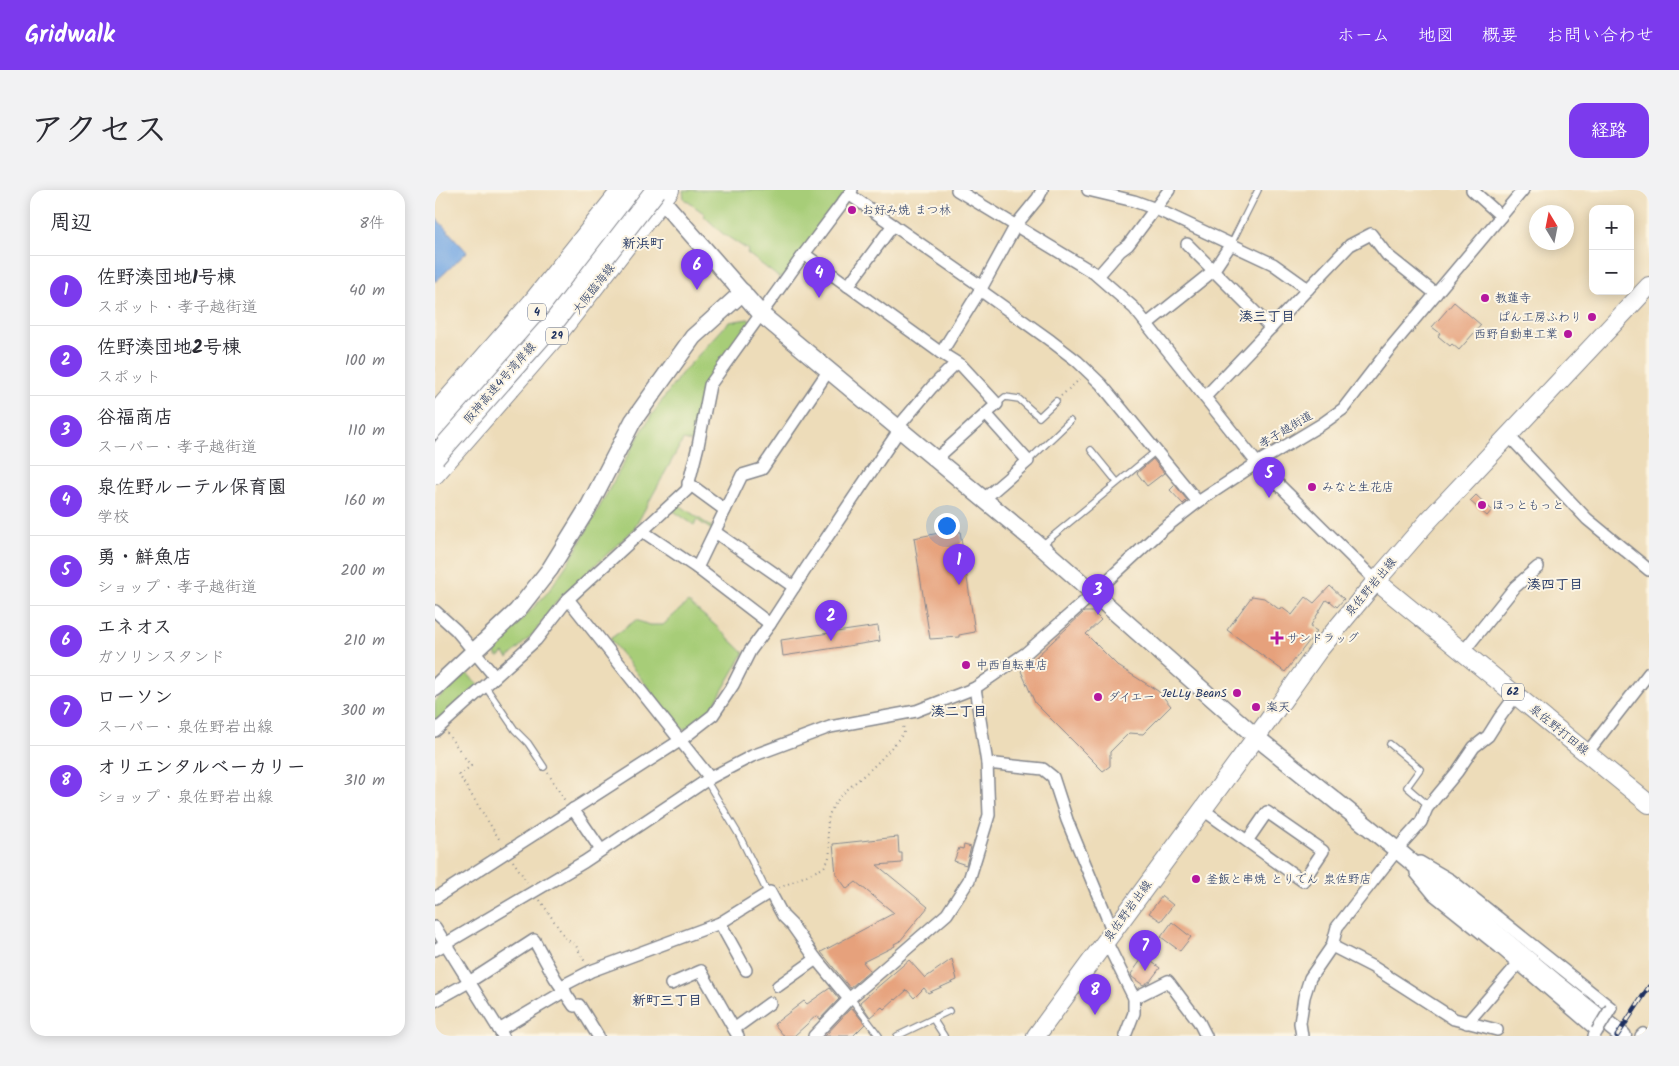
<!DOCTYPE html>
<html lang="ja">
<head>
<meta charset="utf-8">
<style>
	body { margin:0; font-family:Kalam,"Klee One",sans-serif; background:#f2f2f3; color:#2b2b33 }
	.controls { position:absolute; right:15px; top:15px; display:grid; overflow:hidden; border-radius:10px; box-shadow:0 2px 12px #0003 }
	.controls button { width:45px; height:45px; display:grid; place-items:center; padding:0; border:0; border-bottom:1px solid #e1e1e2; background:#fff; color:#2b2b33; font:25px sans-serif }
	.compass { position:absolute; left:1094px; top:15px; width:45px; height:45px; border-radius:50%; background:#fff; box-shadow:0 2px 12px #0003; rotate:350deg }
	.you { position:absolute; left:511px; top:335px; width:18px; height:18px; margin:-12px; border:4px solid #fff; border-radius:50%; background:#1a73e8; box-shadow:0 0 0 8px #1a73e833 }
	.badge { display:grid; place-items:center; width:32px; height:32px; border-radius:50%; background:#7c3aed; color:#fff; font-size:16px; font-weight:700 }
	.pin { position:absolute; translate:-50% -41px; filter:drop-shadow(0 1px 2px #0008) }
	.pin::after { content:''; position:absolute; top:26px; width:18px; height:15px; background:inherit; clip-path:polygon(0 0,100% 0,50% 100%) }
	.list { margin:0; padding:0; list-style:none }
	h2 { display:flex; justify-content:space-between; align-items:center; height:65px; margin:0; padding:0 20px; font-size:21px }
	h2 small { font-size:16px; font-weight:400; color:#7c7c81 }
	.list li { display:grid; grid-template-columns:32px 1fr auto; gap:15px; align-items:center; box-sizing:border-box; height:70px; padding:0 20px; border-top:1px solid #e1e1e2 }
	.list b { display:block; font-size:19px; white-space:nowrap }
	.list p { margin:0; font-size:16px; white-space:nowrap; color:#7c7c81 }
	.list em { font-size:16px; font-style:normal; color:#7c7c81 }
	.map { position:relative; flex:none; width:1214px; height:846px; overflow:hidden; border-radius:15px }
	header { display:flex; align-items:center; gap:30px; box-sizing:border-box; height:70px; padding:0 25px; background:#7c3aed; color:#fff }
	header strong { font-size:24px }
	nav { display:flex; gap:28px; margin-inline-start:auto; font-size:18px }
	.intro { display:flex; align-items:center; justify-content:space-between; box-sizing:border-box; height:120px; padding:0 30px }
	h1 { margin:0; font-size:35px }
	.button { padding:12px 22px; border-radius:15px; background:#7c3aed; color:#fff; font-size:18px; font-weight:700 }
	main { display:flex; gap:30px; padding:0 30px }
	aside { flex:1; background:#fff; border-radius:15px; box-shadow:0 2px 12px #0003 }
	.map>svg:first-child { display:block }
</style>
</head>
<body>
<header>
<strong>Gridwalk</strong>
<nav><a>ホーム</a><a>地図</a><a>概要</a><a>お問い合わせ</a></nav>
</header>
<div class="intro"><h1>アクセス</h1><a class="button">経路</a></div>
<main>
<aside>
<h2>周辺<small>8件</small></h2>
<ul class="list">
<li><span class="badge">1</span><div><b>佐野湊団地1号棟</b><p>スポット · 孝子越街道</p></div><em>40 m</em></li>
<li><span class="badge">2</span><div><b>佐野湊団地2号棟</b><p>スポット</p></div><em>100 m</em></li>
<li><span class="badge">3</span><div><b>谷福商店</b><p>スーパー · 孝子越街道</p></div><em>110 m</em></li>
<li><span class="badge">4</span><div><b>泉佐野ルーテル保育園</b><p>学校</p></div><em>160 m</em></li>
<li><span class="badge">5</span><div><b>勇・鮮魚店</b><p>ショップ · 孝子越街道</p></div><em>200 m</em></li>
<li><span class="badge">6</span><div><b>エネオス</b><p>ガソリンスタンド</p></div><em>210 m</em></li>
<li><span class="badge">7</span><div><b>ローソン</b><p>スーパー · 泉佐野岩出線</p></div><em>300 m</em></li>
<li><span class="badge">8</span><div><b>オリエンタルベーカリー</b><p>ショップ · 泉佐野岩出線</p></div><em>310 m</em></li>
</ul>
</aside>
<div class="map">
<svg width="1214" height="846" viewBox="0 0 1214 846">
	<rect width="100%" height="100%" fill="#fcf5e5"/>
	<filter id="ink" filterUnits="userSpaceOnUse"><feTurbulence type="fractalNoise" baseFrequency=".02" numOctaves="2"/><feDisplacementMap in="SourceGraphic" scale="10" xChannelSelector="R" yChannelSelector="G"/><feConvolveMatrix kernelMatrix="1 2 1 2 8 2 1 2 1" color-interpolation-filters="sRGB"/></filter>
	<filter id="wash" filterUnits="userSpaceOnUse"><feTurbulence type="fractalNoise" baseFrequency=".0096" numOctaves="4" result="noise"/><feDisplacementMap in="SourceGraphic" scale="20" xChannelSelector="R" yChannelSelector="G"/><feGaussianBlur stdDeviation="1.12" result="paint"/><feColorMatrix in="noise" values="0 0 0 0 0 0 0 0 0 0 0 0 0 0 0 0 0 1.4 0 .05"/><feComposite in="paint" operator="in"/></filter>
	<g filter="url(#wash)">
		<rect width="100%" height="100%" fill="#eddcb9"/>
		<g fill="#a7cd78" stroke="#617e6b">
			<path d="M248 0H413L346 89 312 63 313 60 287 43 269 26 270 24 249 9Z"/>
			<path d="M313 129 316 131 273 193 258 252 248 250 199 339 122 411 99 443 73 468 69 463 64 467 60 464 61 457 113 402 137 367 198 256 216 226 246 184 294 132Z"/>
			<path d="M243 314 278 338 277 340 262 330 259 335 237 320Z"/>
			<path d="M253 412 280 435 309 463 277 518 251 539 245 538 175 449 201 430 214 435H228Z"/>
			<path d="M32 483 43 495 0 533V511Z"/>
		</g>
		<path fill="#79aae4" stroke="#4a6ca1" d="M0 27 32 62 0 92Z"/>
		<g id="blocks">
			<g fill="#e6a17b">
				<path d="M1019 112 1046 135 1024 160 1017 154 1015 156 1003 146 1005 143 997 137Z"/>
				<path d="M718 269 729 283 712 296 702 283Z"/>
				<path d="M740 295 752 310 748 314 735 300Z"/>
				<path d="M1041 305 1057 320 1052 326 1035 311Z"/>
				<path d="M525 341 540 442 524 445V447L495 449 479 348 509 342V344Z"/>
				<path d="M895 396 909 409 902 417 895 411 894 412 891 410 875 437 882 441 850 482 792 440 817 406 829 408 845 420 846 417 857 425 871 407 879 413Z"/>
				<path d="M649 422H658L666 430 651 444 683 476 723 501 736 516 708 544 694 543 675 562V576L668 581 600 513 586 481Z"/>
				<path d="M443 436 445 451 348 466 346 450Z"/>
				<path d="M463 647 464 663H467V673L442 675 493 717 465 751 459 754 460 756 428 772 435 781 415 798 386 762 459 723 421 692 412 699 401 684 398 654Z"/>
				<path d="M529 655 536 657 531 675 519 671 524 658 528 659Z"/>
				<path d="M727 706 738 715 726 731 714 723Z"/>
				<path d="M737 732 756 747 745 761 726 747Z"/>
				<path d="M709 766 725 778 715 791 708 795 697 787 696 784Z"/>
				<path d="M517 769 522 790 493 803 489 798 479 808 472 800 461 810 460 809 449 819 447 817 435 827 425 812 474 770 490 788Z"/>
				<path d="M395 798 404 809 385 829 382 825 359 846H349L339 834 369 811 372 814Z"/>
				<path d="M417 818 430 834 418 846H390L414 820Z"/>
			</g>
		</g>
	</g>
	<g filter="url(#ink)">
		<use href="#blocks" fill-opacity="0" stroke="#84868c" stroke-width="1"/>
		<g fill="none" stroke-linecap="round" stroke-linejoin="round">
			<g stroke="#84868c" stroke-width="8">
				<g id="lane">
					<path d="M796 54 823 0"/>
					<path d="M562 214 570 207 584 209 604 227 621 211"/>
					<path d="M656 260 682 292"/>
					<path d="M593 271 635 231"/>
					<path d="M607 355 721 261"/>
					<path d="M50 496 80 540 93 553 109 577"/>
					<path d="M955 554 985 579 972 597 994 616"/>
					<path d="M271 590 304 645 333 704"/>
					<path d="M415 807 444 846"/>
					<path d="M498 829 509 846"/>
					<path d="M462 846 514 821"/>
				</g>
			</g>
			<g stroke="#84868c" stroke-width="14">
				<g id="street">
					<path d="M522 0 659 83 699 118 822 273 941 391"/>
					<path d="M653 0 699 11 721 19 838 74 873 99"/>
					<path d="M1037 0 1066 26"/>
					<path d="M415 5 547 97"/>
					<path d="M752 54 836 138"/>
					<path d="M369 64 506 163 527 176 562 214 501 269"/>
					<path d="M663 86 685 61 693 55 734 0"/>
					<path d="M413 96 458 35"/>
					<path d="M545 100 616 151 642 171 666 194 763 312"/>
					<path d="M712 134 778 81 796 54"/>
					<path d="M506 163 547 97 581 35 603 8 607 0"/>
					<path d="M770 207 915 55 936 44 952 65 1001 104"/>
					<path d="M463 237 497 197 521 173"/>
					<path d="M1073 245 1152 329 1214 380"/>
					<path d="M253 293 290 320"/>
					<path d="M549 309 593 271 551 224"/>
					<path d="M207 341 262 378 335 434"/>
					<path d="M280 342 359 397"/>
					<path d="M262 378 307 285 327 279 394 180"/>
					<path d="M133 409 275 588"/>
					<path d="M0 421 21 440 60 487"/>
					<path d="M1028 462 1080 397 1103 377"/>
					<path d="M0 541 101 450 133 409 252 300 263 256 275 195 369 64 417 0"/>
					<path d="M1152 563 1214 483"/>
					<path d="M552 573 608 579 618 587 632 630 678 742"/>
					<path d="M138 619 166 660"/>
					<path d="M767 619 868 691 888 661 832 622 812 651"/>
					<path d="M985 672 1016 690 1176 818"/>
					<path d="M981 683 999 705 1064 757 1162 841 1159 846"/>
					<path d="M0 708 246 550 278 525 298 495 315 461 335 434 372 377 465 239"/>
					<path d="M285 733 311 780"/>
					<path d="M0 737 68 846"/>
					<path d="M671 751 699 808V823L690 846"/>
					<path d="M897 756 938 777 1019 829 1062 840"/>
					<path d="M0 760 149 672 275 588 317 566 395 537 481 521 540 498 591 463 658 404 727 340 763 312 822 273 887 234 908 219 952 162 1088 0"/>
					<path d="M236 794 266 781 303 846"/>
					<path d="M127 796 156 781 285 733 335 702 348 726 357 735 381 769 414 809"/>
					<path d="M343 796 381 769"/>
					<path d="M699 808 733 791 764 832 771 846"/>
					<path d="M0 811 34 792 99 750 120 788 139 816 144 815 163 846"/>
					<path d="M1032 833 1083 774"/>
					<path d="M299 839 335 813"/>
					<path d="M64 840 130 801"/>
					<path d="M379 846 414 809 512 724 534 690 554 625 552 573 540 498"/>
					<path d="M867 846 865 833 869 807 875 788 897 756 902 737 969 651 986 632 992 618 1022 582 1039 557 1053 546 1065 527 1081 505"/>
					<path d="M1206 846 1208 844 1211 846"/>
				</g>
			</g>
			<g stroke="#84868c" stroke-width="19">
				<g id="secondary">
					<path d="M218 0 327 125 605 356 821 547 962 660 1119 791 1188 846"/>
					<path d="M0 498 82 421 115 379 154 316 198 231 258 147 308 102"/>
				</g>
			</g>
			<g stroke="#84868c" stroke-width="20">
				<g id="primary">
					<path d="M0 223 96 113 186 0"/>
					<path d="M0 285 125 142 235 0"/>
					<path d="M941 391 1214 614"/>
					<path d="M601 846 833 531 883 461 941 391 993 331 1214 96"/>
				</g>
			</g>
			<g stroke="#84868c" stroke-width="22">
				<path id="highway" d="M0 239C70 162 136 83 199 0"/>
			</g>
			<g stroke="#84868c" stroke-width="2" stroke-dasharray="1 4" stroke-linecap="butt">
				<path d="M626 206 645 189"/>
				<path d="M12 543 36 576 24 585 66 652"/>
				<path d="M113 583 130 611"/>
				<path d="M78 671 92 692"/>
				<path d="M344 698 388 678C403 662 387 642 395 623 403 604 423 591 437 578 449 567 459 554 469 543L468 534"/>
				<path d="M105 710 131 749 140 754 150 772"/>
			</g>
			<use href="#lane" stroke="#fff" stroke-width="5.5"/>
			<use href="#street" stroke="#fff" stroke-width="11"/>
			<use href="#secondary" stroke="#fff" stroke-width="16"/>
			<use href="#primary" stroke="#fff" stroke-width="18"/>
			<use href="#highway" stroke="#fff" stroke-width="20"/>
			<g stroke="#1b2f5e" stroke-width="5">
				<path id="rail" d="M1182 846 1214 797"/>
			</g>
			<use href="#rail" stroke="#fcf5e5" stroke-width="3" stroke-dasharray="9" stroke-linecap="butt"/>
			<g stroke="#84868c" stroke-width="14" stroke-linecap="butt">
				<path id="street-bridge" d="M1162 841 1176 818"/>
			</g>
			<g stroke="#84868c" stroke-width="22" stroke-linecap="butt">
				<path id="highway-bridge" d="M0 267 119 132 221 0"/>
			</g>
			<use href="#street-bridge" stroke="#fff" stroke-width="11"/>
			<use href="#highway-bridge" stroke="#fff" stroke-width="20"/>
		</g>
	</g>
	<g fill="#b5179e" stroke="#fcf5e5" stroke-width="2">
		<circle cx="417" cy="20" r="5"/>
		<circle cx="1050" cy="108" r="5"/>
		<circle cx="1157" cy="127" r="5"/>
		<circle cx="1133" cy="144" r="5"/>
		<circle cx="877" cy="297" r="5"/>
		<circle cx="1047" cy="315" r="5"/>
		<path d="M839.5 440.5h5v5h5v5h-5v5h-5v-5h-5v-5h5z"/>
		<circle cx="531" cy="475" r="5"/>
		<circle cx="802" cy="503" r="5"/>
		<circle cx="663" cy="507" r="5"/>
		<circle cx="821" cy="517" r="5"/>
		<circle cx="761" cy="689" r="5"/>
	</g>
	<g text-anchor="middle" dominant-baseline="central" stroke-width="4" stroke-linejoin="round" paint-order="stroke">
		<g fill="#fcf5e5" stroke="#5e6a86" stroke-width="1">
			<rect x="93" y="113.5" width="18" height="17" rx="4"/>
			<rect x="111" y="137.5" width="22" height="17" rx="4"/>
			<rect x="1067" y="493.5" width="22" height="17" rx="4"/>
		</g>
		<g font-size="11" font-weight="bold" fill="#1b2f5e">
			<text x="102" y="122">4</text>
			<text x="122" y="146">29</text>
			<text x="1078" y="502">62</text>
		</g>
		<g font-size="12" fill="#1b2f5e" stroke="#fcf5e5" text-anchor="start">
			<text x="427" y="20">お好み焼 まつ林</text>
			<text x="1060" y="108">教蓮寺</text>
			<text x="1147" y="127" text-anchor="end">ぱん工房ふわり</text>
			<text x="1123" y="144" text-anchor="end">西野自動車工業</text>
			<text x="887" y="297">みなと生花店</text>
			<text x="1057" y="315">ほっともっと</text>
			<text x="852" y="448">サンドラッグ</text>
			<text x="541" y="475">中西自転車店</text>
			<text x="792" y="503" text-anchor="end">JeLLy BeanS</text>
			<text x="673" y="507">ダイエー</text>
			<text x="831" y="517">楽天</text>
			<text x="771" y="689">釜飯と串焼 とりでん 泉佐野店</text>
		</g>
		<g font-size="12" fill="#1b2f5e" stroke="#fcf5e5">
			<text transform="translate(159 99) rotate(-52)">大阪臨海線</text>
			<text transform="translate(65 193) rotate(-49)">阪神高速4号湾岸線</text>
			<text transform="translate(851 240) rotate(-31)">孝子越街道</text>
			<text transform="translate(936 397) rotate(-50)">泉佐野岩出線</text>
			<text transform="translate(1124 540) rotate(39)">泉佐野打田線</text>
			<text transform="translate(693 721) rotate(-54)">泉佐野岩出線</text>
		</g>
		<g font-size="14" font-weight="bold" fill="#1b2f5e" stroke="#fcf5e5">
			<text x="208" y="54">新浜町</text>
			<text x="832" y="127">湊三丁目</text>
			<text x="1120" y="395">湊四丁目</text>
			<text x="524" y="522">湊二丁目</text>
			<text x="232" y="811">新町三丁目</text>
		</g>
	</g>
</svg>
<div class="controls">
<button>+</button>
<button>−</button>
</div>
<svg class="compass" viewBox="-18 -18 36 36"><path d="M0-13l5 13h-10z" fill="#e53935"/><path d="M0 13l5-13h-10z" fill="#7c7c81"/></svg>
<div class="you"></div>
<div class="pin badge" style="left:524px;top:395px">1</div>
<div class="pin badge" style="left:396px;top:451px">2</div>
<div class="pin badge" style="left:663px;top:425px">3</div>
<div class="pin badge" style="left:384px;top:108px">4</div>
<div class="pin badge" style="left:834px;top:308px">5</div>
<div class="pin badge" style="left:262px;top:100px">6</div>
<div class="pin badge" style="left:710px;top:781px">7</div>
<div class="pin badge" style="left:660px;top:825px">8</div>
</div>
</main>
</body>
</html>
